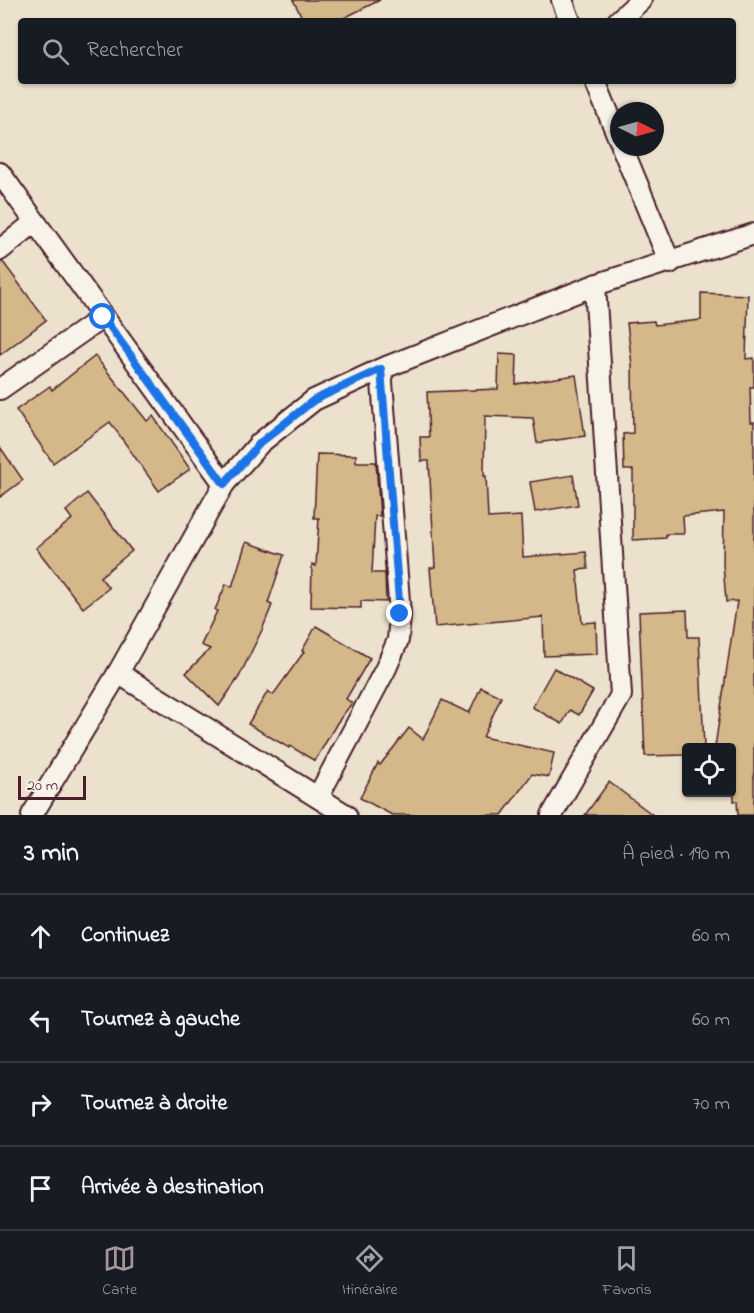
<!DOCTYPE html>
<html lang="fr">
<head>
<meta charset="utf-8">
<style>
	body { margin:0; font-family:"Indie Flower",sans-serif; background:#242831; color:#f1f3f6 }
	.controls { position:absolute; right:18px; bottom:18px; display:grid; overflow:hidden; border-radius:6px; box-shadow:0 2px 4px #0004 }
	.controls button { width:54px; height:54px; display:grid; place-items:center; padding:0; border:0; border-bottom:2px solid #363941; background:#171b24; color:#f1f3f6; font:30px sans-serif }
	.compass { position:absolute; left:610px; top:102px; width:54px; height:54px; border-radius:50%; background:#171b24; box-shadow:0 2px 4px #0004; rotate:95deg }
	.scale { position:absolute; left:18px; bottom:15px; width:68px; box-sizing:border-box; padding-left:6px; border:3px solid #4a1f2b; border-top:0; font-size:16px; line-height:21px; white-space:nowrap; color:#4a1f2b; -webkit-text-stroke:4px #f7f3e8; paint-order:stroke }
	.stop { position:absolute; width:18px; height:18px; margin:-14px; border:4px solid #1a73e8; border-radius:50%; background:#fff }
	.stop.end { background:#1a73e8; border-color:#fff; box-shadow:0 2px 6px #0008 }
	.list { margin:0; padding:0; list-style:none }
	h2 { display:flex; justify-content:space-between; align-items:center; height:78px; margin:0; padding:0 24px; font-size:26px }
	h2 small { font-size:20px; font-weight:400; color:#9ea1a6 }
	.list li { display:grid; grid-template-columns:39px 1fr auto; gap:18px; align-items:center; box-sizing:border-box; height:84px; padding:0 24px; border-top:2px solid #363941 }
	.list b { display:block; font-size:22px; white-space:nowrap }
	.list em { font-size:20px; font-style:normal; color:#9ea1a6 }
	.icon { flex:none; width:33px; height:33px; fill:none; stroke:currentColor; stroke-width:2; stroke-linecap:round; stroke-linejoin:round }
	.map { position:relative; flex:none; width:754px; height:815px; overflow:hidden }
	.search { position:absolute; background:#171b24; box-shadow:0 2px 4px #0004; left:18px; right:18px; top:18px; height:66px; display:flex; align-items:center; gap:15px; box-sizing:border-box; padding:0 21px; border-radius:6px; color:#9ea1a6; font-size:22px }
	.sheet { height:414px; background:#171b24 }
	nav { display:flex; justify-content:space-around; align-items:center; box-sizing:border-box; height:84px; border-top:2px solid #363941; background:#171b24; font-size:16px; color:#9ea1a6 }
	nav a { display:grid; justify-items:center; gap:3px }
	nav .on { color:#a6949b }
	.map>svg:first-child { display:block }
</style>
</head>
<body>
<div class="map">
<svg width="754" height="815" viewBox="0 0 754 815">
	<rect width="100%" height="100%" fill="#ece1cc"/>
	<filter id="ink" filterUnits="userSpaceOnUse"><feTurbulence type="fractalNoise" baseFrequency=".0167" numOctaves="2"/><feDisplacementMap in="SourceGraphic" scale="12" xChannelSelector="R" yChannelSelector="G"/><feConvolveMatrix kernelMatrix="1 2 1 2 8 2 1 2 1" color-interpolation-filters="sRGB"/></filter>
	<g filter="url(#ink)">
		<g fill="#d4b889" stroke="#4a1f2b" stroke-width="1.5">
			<path d="M293 0H380L338 21H304Z"/>
			<path d="M0 262H3L46 320 0 355Z"/>
			<path d="M701 293 748 295 746 359 754 358V387H750L751 422H754V815H738L737 801H734L732 747H715L737 601 726 602 723 564 724 512 683 516 684 534H666V538L633 540V470H624L623 434 633 433 632 365 627 323 654 321 655 325 701 320Z"/>
			<path d="M499 354 517 355 516 384 576 375 585 436 537 443 533 418 485 416 484 476H486L488 518 521 516 523 557 586 552 588 569 577 570 582 623 596 622 597 654 544 656 543 617 435 627 430 568 435 567 429 461H421L420 437H429L427 392 498 389Z"/>
			<path d="M95 356 147 421 153 416 190 469 159 491 110 422 53 463 16 410 50 386 52 390Z"/>
			<path d="M0 447 23 480 0 497Z"/>
			<path d="M317 454 356 455V462H376L380 516H375L372 573H385L386 602 361 601V608L311 607 312 564 316 566 319 518H314Z"/>
			<path d="M573 475 578 505 535 512 530 482Z"/>
			<path d="M87 493 132 551 100 577 109 588 83 608 36 548 72 519 66 511Z"/>
			<path d="M246 542 284 555 268 603 272 605 262 630 239 677 219 706 186 673 210 649 201 645 217 611 215 610 226 584 232 587Z"/>
			<path d="M687 610 688 637H699L704 747H687V755L645 756 639 612Z"/>
			<path d="M316 626 370 658 346 699 352 703 337 723 315 761 290 746 289 748 248 724 268 691 273 695 304 652 302 651Z"/>
			<path d="M554 668 593 691 579 715 570 710 562 724 532 707Z"/>
			<path d="M481 687 501 697 483 737 554 753 549 777 532 774 502 815H392L360 798 378 763 380 765 409 728 423 739 442 700 469 713Z"/>
			<path d="M609 782 653 815H585Z"/>
		</g>
		<g fill="none" stroke-linecap="round" stroke-linejoin="round">
			<g stroke="#4a1f2b" stroke-width="24">
				<g id="street">
					<path d="M562 0 570 21"/>
					<path d="M618 21 641 0"/>
					<path d="M595 81 619 139"/>
					<path d="M622 147 670 263"/>
					<path d="M0 173 224 484"/>
					<path d="M0 250 35 222"/>
					<path d="M0 389 103 317"/>
					<path d="M118 673 346 815"/>
					<path d="M318 797 386 668 398 640 400 614 381 369"/>
					<path d="M32 815 118 673 224 484 260 443 314 400 381 369 595 285 754 234"/>
					<path d="M552 815 621 695 595 285"/>
				</g>
			</g>
			<use href="#street" stroke="#f7f3e8" stroke-width="20"/>
		</g>
	</g>
	<g fill="none" stroke-linecap="round" stroke-linejoin="round" filter="url(#ink)">
		<path stroke="#1a73e8" stroke-width="8" d="M103 317 224 484 260 443 314 400 381 369 400 614"/>
	</g>
</svg>
<div class="controls">
<button><svg class="icon" aria-label="locate" viewBox="0 0 24 24"><circle cx="12" cy="12" r="6"/><path d="M12 2v4M12 18v4M2 12h4M18 12h4"/></svg></button>
</div>
<svg class="compass" viewBox="-18 -18 36 36"><path d="M0-13l5 13h-10z" fill="#e53935"/><path d="M0 13l5-13h-10z" fill="#9ea1a6"/></svg>
<div class="scale">20 m</div>
<div class="stop" style="left:103px;top:317px"></div>
<div class="stop end" style="left:400px;top:614px"></div>
<div class="search"><svg class="icon" aria-label="search" viewBox="0 0 24 24"><circle cx="10" cy="10" r="6"/><path d="M15 15l6 6"/></svg>Rechercher</div>
</div>
<section class="sheet">
<h2>3 min<small>À pied · 190 m</small></h2>
<ul class="list">
<li><svg class="icon" aria-label="ahead" viewBox="0 0 24 24"><path d="M12 20V5M6 11l6-6 6 6"/></svg><div><b>Continuez</b></div><em>60 m</em></li>
<li><svg class="icon" aria-label="left" viewBox="0 0 24 24"><path d="M17 20v-9H6M10 6l-5 5 5 5"/></svg><div><b>Tournez à gauche</b></div><em>60 m</em></li>
<li><svg class="icon" aria-label="right" viewBox="0 0 24 24"><path d="M7 20v-9h11M14 6l5 5-5 5"/></svg><div><b>Tournez à droite</b></div><em>70 m</em></li>
<li><svg class="icon" aria-label="arrive" viewBox="0 0 24 24"><path d="M6 21V4h12l-3 4 3 4H6"/></svg><div><b>Arrivée à destination</b></div></li>
</ul>
</section>
<nav>
<a class="on"><svg class="icon" aria-label="map" viewBox="0 0 24 24"><path d="M3 6l6-2 6 2 6-2v14l-6 2-6-2-6 2zM9 4v14M15 6v14"/></svg>Carte</a>
<a><svg class="icon" aria-label="directions" viewBox="0 0 24 24"><path d="M12 3l9 9-9 9-9-9zM9 14v-3h6M13 9l2 2-2 2"/></svg>Itinéraire</a>
<a><svg class="icon" aria-label="saved" viewBox="0 0 24 24"><path d="M7 4h10v16l-5-4-5 4z"/></svg>Favoris</a>
</nav>
</body>
</html>
